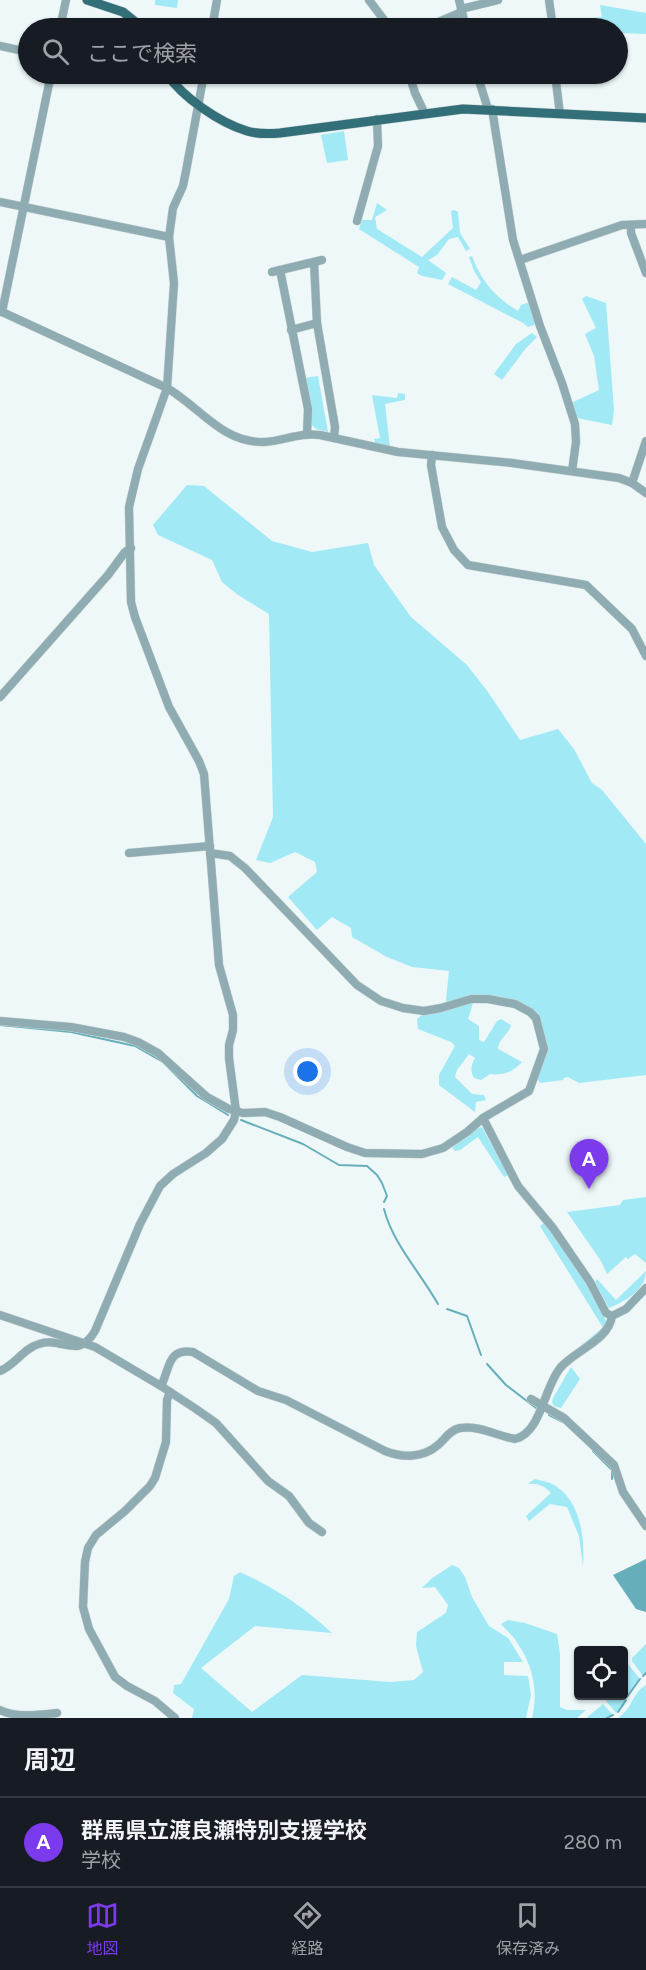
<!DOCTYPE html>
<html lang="ja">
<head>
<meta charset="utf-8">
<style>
	body { margin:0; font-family:Figtree,"Noto Sans JP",sans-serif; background:#242831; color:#f1f3f6 }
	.controls { position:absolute; right:18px; bottom:18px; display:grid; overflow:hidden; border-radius:6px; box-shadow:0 2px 4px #0004 }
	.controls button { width:54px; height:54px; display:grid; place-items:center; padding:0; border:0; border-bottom:2px solid #363941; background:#171b24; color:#f1f3f6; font:30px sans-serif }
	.you { position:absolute; left:308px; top:1072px; width:21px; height:21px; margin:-15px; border:4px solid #fff; border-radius:50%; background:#1a73e8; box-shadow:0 0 0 9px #1a73e833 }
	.badge { display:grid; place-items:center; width:39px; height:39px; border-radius:50%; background:#7c3aed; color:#fff; font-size:20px; font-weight:700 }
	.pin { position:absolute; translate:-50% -50px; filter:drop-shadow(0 2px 3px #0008) }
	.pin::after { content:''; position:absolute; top:32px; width:21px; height:18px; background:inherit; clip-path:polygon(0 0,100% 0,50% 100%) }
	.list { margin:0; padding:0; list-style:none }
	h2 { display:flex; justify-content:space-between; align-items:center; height:78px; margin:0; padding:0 24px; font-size:26px }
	h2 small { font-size:20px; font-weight:400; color:#9ea1a6 }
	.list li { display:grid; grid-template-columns:39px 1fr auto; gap:18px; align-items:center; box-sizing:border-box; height:90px; padding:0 24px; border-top:2px solid #363941 }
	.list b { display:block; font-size:22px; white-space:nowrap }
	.list p { margin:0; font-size:20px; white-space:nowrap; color:#9ea1a6 }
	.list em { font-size:20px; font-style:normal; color:#9ea1a6 }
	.icon { flex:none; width:33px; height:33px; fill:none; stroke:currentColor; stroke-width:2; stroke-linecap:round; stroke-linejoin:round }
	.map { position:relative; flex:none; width:646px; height:1718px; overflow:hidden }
	.search { position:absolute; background:#171b24; box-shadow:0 2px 4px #0004; left:18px; right:18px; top:18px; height:66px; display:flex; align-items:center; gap:15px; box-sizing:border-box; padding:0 21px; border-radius:33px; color:#9ea1a6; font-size:22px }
	.sheet { height:168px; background:#171b24 }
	nav { display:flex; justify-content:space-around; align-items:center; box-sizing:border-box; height:84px; border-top:2px solid #363941; background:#171b24; font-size:16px; color:#9ea1a6 }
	nav a { display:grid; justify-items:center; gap:3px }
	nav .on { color:#7c3aed }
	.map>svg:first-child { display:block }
</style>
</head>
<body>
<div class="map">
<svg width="646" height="1718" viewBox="0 0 646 1718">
	<rect width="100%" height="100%" fill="#eef8f9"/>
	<g fill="#a0e9f5">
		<path d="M155 0H178L177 8 155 5Z"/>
		<path d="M600 5 646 13V34L618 33V28H583L582 19 602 17Z"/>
		<path d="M344 131 348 160 327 163 321 135Z"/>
		<path d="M377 203 387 210 375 217 377 229 422 257 453 228 451 211 454 210 458 212 460 233 470 249 466 251 458 237 449 239 437 255 428 260 446 273 442 280 422 276 417 273 419 267 359 229 362 220H372Z"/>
		<path d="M472 256C481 281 496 298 518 311L521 305 530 302 536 321 534 325 528 327 523 323 448 284 452 277 476 290 481 282 474 271 469 257Z"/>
		<path d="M586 296 606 303 614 410 612 425 577 418 571 403 599 390 594 356 585 334 596 328 582 299Z"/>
		<path d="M532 333 537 337 526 348 502 380 494 374 516 344Z"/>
		<path d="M318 376 328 432 316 429 312 425 311 410 305 378Z"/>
		<path d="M398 393 405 394V400L385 404 390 447 376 444 374 439 380 438 372 395 397 398Z"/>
		<path d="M187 485 204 486 272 541 312 552 368 543 374 565 411 617 467 665 488 692 520 740 558 729 574 749 592 783 602 790 646 844V1075L579 1083 568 1077 564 1078 563 1080 540 1083 537 1078C549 1048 548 1045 538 1014L509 999 473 996V1003L468 1019 479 1026V1040L484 1042 497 1021 501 1019 511 1025C509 1034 498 1039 498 1049L522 1062C514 1072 501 1076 490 1074L481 1080 474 1078C470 1071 471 1065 475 1058L469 1054 457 1070 455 1077 472 1094 484 1095 486 1100 476 1102 475 1112 439 1085V1075L455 1046 451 1042 418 1029 417 1019 423 1014 448 1010 446 999 449 971 412 967 387 957 352 937 351 928 332 917 317 930 288 897 317 872 315 862 295 852 270 863 256 860 273 817 269 614 238 595 222 582 212 560 158 535 153 525Z"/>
		<path d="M482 1127 508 1175 504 1177 478 1137 460 1150 455 1151 452 1148 474 1130Z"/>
		<path d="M646 1197V1263L635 1254 628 1259 626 1257 607 1274 601 1261 567 1212 620 1205 623 1200Z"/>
		<path d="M545 1222 587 1283 607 1323 606 1328 565 1359 602 1328V1326L540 1226Z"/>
		<path d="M646 1271C646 1290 624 1302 609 1308L595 1282 597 1279 616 1300Z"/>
		<path d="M571 1367 580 1379 561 1408 554 1406 552 1402 553 1398Z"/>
		<path d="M535 1479C542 1481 551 1482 557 1487 581 1503 585 1540 583 1566L579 1536 567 1507 550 1504 529 1521 526 1516 551 1493C545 1486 537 1483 527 1484Z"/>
		<path d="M452 1565 459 1568 465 1577 472 1597 489 1626 508 1638 523 1662H504V1675L528 1676 531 1695 526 1718H192L194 1709 173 1693 174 1685 181 1684 229 1599 234 1576 240 1572C278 1590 301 1605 332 1633L255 1626 201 1668 252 1712 302 1675 390 1682 414 1680 423 1672 416 1646 417 1632 446 1613 448 1605 435 1587 422 1588 431 1579Z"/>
		<path d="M508 1620 525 1623 557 1634 560 1654V1707L567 1710H586L577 1718H532C539 1688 532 1663 514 1638 510 1633 505 1629 501 1624Z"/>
		<path d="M646 1644V1673L643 1676 632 1661V1658Z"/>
		<path d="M625 1664H628L640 1679 627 1697 624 1695Z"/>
		<path d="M646 1685V1718H618C635 1706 630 1695 646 1685Z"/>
		<path d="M607 1696H619L626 1700 624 1706 616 1713 606 1701Z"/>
		<path d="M603 1704 613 1715 607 1718H586Z"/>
	</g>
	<path fill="#66afba" d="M646 1559V1612L636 1609 613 1575Z"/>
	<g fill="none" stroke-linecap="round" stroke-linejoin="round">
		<g stroke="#66afba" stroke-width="2">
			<path d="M0 1025 71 1032 135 1046 163 1062 197 1096 228 1115"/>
			<path d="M241 1120 303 1144 339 1165 367 1166 377 1175 382 1183 387 1196 384 1202"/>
			<path d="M384 1209C393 1244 420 1272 438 1304"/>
			<path d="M447 1309 467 1316 481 1355"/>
			<path d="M487 1364 506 1385 536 1408"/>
			<path d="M549 1415 563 1422"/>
			<path d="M593 1451 612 1470V1479"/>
			<path d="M643 1676 646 1673"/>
			<path d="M627 1697 640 1679"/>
			<path d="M618 1712 626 1700"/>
			<path d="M607 1718 613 1715"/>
		</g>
		<g stroke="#cbd4d5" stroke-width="9">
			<g id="minor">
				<path d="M369 0 390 28"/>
				<path d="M459 0 466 28"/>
				<path d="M549 0 553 28"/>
				<path d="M461 9 498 0"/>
				<path d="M60 28 66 0"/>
				<path d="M212 28 217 0"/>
				<path d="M424 28 462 12"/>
				<path d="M0 46 28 52"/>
				<path d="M409 74 415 93 425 114"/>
				<path d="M477 74 488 109"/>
				<path d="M555 74 560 114"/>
				<path d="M492 109 513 240 540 326 562 383 575 424 576 442 572 471"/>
				<path d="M0 202 169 237"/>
				<path d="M357 221 378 146 377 119"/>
				<path d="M631 226V233L646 273"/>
				<path d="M520 260 622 225 646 224"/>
				<path d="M314 262 317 323 335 427 334 438"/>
				<path d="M280 270 308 409 307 434"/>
				<path d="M272 272 322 260"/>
				<path d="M0 311 167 388C200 407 222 443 264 442 284 441 300 432 320 435L398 452 512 463 619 478 632 483 646 493"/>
				<path d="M2 312 51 74"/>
				<path d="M291 330 317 323"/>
				<path d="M432 455 431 465 442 527 454 550 468 565 586 585 632 629 646 656"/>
				<path d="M632 483 646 441"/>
				<path d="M0 697 108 575 125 552 131 548"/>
				<path d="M129 853 210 846"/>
				<path d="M0 1021 71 1027 124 1037 138 1042 158 1053 207 1097 229 1109 243 1113 265 1112 280 1117 347 1147 365 1153 422 1154 443 1148 467 1132 483 1118 529 1091 544 1049 536 1018 530 1012 515 1004 488 999H471L441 1008 424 1011 403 1008 381 1001 357 985 245 868 230 856 210 853"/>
				<path d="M483 1118 518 1186 553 1228 590 1282 606 1313 612 1316 626 1309 646 1288"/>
				<path d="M0 1315 95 1347 161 1386 196 1409 216 1423 268 1481 289 1496 309 1523 322 1532"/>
				<path d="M0 1371C15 1365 24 1348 39 1344 63 1336 77 1361 95 1331L140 1224 160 1186 173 1174 206 1153 222 1139 234 1120 236 1111 229 1058V1045L233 1030V1015L219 965 204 774 199 761 169 707 135 617 131 602 129 507 138 469 167 388 174 283 169 237 173 208 183 186 186 171 204 74"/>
				<path d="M161 1386C170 1369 167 1348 193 1352L258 1391 286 1400 385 1451C403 1458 423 1458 438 1445 446 1438 450 1430 460 1428 478 1425 498 1436 515 1439 542 1432 544 1386 561 1367 576 1350 609 1340 612 1316"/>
				<path d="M170 1392 167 1400 166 1442 155 1478 150 1486 125 1511 96 1535 88 1548 85 1562 83 1607 89 1629 115 1677 127 1686 155 1701 175 1718"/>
				<path d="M531 1399 564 1418 614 1465 623 1492 646 1526"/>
				<path d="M0 1710C17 1718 38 1715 57 1713"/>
			</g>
		</g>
		<g stroke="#cbd4d5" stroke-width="10">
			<g id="major">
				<path d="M87 0 123 12 143 28"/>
				<path d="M167 74C182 97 220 123 247 131 257 134 269 134 280 133L463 109 646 118"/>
			</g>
		</g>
		<use href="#minor" stroke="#8eacb1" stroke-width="8"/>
		<use href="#major" stroke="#336f78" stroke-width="9"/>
	</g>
</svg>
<div class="controls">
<button><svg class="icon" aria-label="locate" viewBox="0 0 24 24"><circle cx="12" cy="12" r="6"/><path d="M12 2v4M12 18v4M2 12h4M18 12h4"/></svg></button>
</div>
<div class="you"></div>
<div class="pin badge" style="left:589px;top:1189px">A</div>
<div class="search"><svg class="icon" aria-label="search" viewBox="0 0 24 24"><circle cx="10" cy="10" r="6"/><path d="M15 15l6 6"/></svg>ここで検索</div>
</div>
<section class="sheet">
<h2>周辺<small></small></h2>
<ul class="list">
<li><span class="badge">A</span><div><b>群馬県立渡良瀬特別支援学校</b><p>学校</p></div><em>280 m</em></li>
</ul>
</section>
<nav>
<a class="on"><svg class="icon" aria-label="map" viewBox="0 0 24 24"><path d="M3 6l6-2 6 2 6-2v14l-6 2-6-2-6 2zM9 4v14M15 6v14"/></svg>地図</a>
<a><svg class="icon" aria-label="directions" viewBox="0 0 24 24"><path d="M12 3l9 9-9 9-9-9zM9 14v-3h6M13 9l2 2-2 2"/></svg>経路</a>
<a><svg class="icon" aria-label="saved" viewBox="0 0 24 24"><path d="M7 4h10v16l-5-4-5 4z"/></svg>保存済み</a>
</nav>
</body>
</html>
